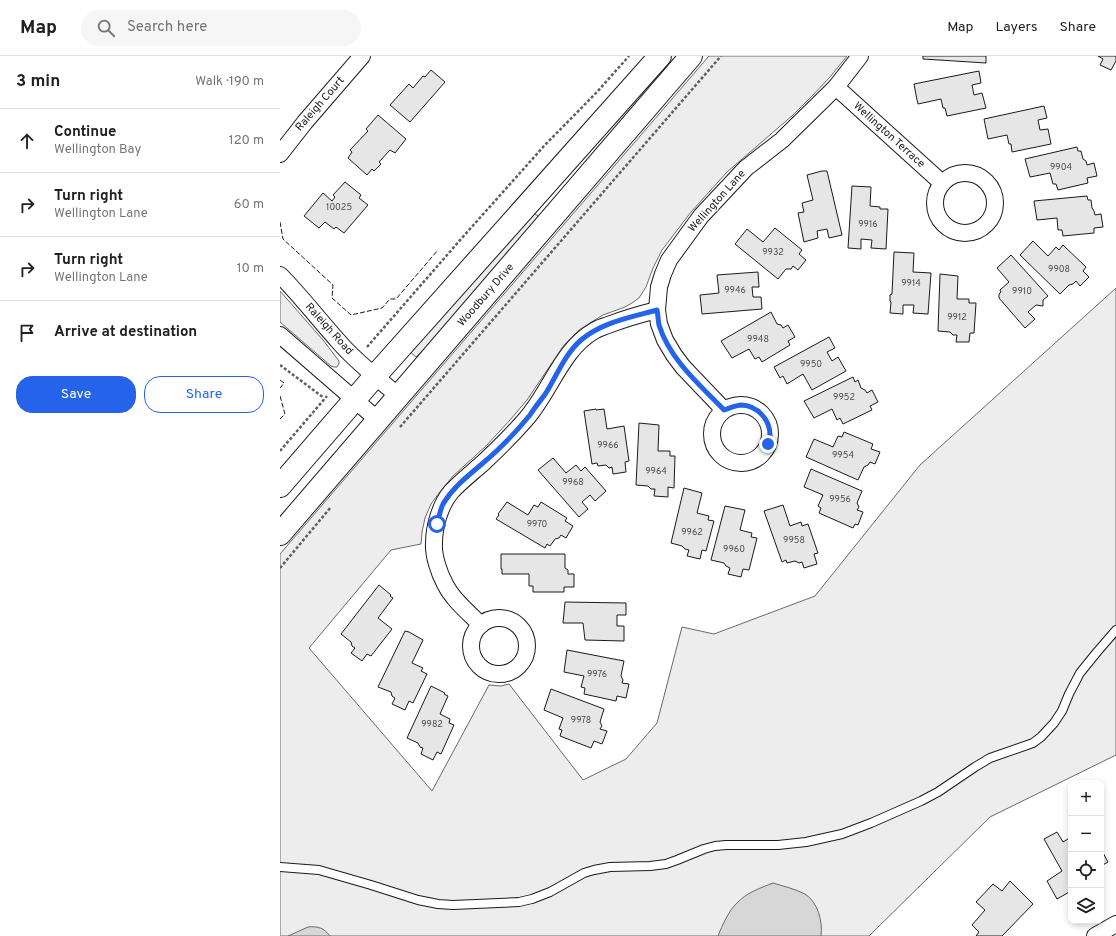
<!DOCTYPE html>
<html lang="en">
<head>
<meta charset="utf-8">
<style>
	body { margin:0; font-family:Overpass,sans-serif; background:#f6f6f6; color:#202124 }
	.controls { position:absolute; right:12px; bottom:12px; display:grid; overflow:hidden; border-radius:8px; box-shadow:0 2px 6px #0003 }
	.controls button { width:36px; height:36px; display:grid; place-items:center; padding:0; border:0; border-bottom:1px solid #e0e0e0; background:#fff; color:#202124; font:20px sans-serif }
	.stop { position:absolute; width:12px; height:12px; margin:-9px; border:3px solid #2563eb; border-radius:50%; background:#fff }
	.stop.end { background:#2563eb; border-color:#fff; box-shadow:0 1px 4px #0008 }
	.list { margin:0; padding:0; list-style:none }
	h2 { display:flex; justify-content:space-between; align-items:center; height:52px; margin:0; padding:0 16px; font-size:17px }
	h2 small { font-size:13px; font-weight:400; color:#757577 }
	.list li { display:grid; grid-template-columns:26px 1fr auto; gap:12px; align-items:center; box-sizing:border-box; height:64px; padding:0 16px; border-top:1px solid #e0e0e0 }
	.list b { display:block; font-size:15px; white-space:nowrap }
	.list p { margin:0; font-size:13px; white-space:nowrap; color:#757577 }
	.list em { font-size:13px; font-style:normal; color:#757577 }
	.actions { display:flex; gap:8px; padding:12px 16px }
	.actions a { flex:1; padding:9px 0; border:1px solid #2563eb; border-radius:16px; text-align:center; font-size:14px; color:#2563eb }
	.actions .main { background:#2563eb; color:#fff }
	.icon { flex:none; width:22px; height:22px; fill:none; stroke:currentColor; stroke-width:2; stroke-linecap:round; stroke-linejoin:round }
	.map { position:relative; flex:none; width:836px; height:880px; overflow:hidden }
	header { display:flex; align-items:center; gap:24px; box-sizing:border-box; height:56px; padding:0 20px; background:#fff; border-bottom:1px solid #e0e0e0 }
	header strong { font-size:19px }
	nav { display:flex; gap:22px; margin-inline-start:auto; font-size:14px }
	.search { width:280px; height:36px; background:#f6f6f6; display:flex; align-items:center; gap:10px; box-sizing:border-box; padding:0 14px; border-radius:22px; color:#757577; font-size:15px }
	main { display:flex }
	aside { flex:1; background:#fff }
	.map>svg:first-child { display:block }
</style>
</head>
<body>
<header>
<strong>Map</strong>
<div class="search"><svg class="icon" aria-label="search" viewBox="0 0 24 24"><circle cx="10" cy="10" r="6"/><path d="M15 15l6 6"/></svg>Search here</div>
<nav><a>Map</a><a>Layers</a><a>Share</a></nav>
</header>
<main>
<aside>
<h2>3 min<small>Walk · 190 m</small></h2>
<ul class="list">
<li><svg class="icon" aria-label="ahead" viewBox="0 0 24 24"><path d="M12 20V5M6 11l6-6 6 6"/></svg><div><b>Continue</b><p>Wellington Bay</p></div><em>120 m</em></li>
<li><svg class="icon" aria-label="right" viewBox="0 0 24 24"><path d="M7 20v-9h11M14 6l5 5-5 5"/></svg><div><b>Turn right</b><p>Wellington Lane</p></div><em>60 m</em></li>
<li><svg class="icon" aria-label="right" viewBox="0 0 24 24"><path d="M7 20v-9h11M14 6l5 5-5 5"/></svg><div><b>Turn right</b><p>Wellington Lane</p></div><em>10 m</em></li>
<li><svg class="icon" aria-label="arrive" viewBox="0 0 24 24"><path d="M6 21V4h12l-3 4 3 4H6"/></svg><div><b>Arrive at destination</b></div></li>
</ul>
<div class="actions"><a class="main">Save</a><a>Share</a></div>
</aside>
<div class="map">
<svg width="836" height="880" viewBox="0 0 836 880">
	<rect width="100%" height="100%" fill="#fff"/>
	<g fill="#ededed" stroke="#6a6a6a">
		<path d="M429 0H567L550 21 531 41 513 59 447 116 411 156 382 194 373 212 366 231 359 242 352 247 345 251 323 259 310 267 299 274 284 289 247 344 230 364 206 390 173 420 159 437 151 448 145 462 142 476 141 488 111 494 29 592 152 735 209 629 221 630 229 628 303 724 346 703 377 667 402 571 434 578 535 540 640 409 836 232V699L710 761 589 880H0V498Z"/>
		<path d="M254 157 259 161 152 285 136 301 130 296Z"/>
		<path d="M0 235 43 284 59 305V308L57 311H54L51 310 0 266Z"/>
	</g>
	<g fill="#d7d7d7" stroke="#6a6a6a">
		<path d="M493 827C503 830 515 833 525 838 538 846 543 866 541 880H438C442 870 449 854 457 847 466 837 480 832 493 827Z"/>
		<path d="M28 871C38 870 44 872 50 880H8Z"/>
	</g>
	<g fill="#e6e6e6" stroke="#1a1a1a">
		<path d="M643 0H706V7L643 3Z"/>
		<path d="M818 0H836V5L831 14 820 9 823 3Z"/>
		<path d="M151 14 165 26 130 66 110 49 129 28 133 32 143 20 145 21Z"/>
		<path d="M699 15 701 27 692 29 694 39 702 37 706 52 667 60 665 52H663L661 43 638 48 637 44 634 28Z"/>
		<path d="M764 50 767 62 758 64 760 74 768 73 771 88 732 96 731 88H729L727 79 708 83 704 63Z"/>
		<path d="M98 59 126 83 115 97 110 94 99 106 101 108 94 115 92 113 87 119 68 102 72 96 70 94 88 75 86 73Z"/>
		<path d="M797 91 798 95H801L803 103 806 105 807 109 814 107 817 120 807 122 808 127 778 134 776 128H773L770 117 750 121 745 103Z"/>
		<path d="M542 115H547L562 179 549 182 547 173 537 175 538 182 524 186 518 157 524 156 522 147 533 144 527 119Z"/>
		<path d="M65 126 81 139 79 142 88 149 64 177 56 171 54 173 45 166 39 172 24 160 43 137 52 145 55 141 53 139Z"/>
		<path d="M572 130 591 131 590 150 600 151V153H608L606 193 591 192 592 184 581 183V193L568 192Z"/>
		<path d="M807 140 808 144H811L812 152 814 155 815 159 821 158 823 171 814 172V177L783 180 782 174H778L777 162 757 164 754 145Z"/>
		<path d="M495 172 522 194 519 198 526 204 518 214 513 210 511 213H506L498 223 455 188 467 173 483 186Z"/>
		<path d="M753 185 768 200 776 191 779 194 783 189 806 211 803 215 809 221 800 230 796 225 793 228 789 229 780 238 740 199Z"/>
		<path d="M614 196 634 197 633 216 651 217 648 258 633 257 634 249H623V258L610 257 611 246 610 245V239L612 238Z"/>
		<path d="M731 199 768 240 763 244V250L756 249 748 256 755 263 745 272 719 242V238L721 236 720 234 729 226 717 212Z"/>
		<path d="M478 216 479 231H472L473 241H481L482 253 422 258 420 239 439 237 437 219Z"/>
		<path d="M660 218 678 220 677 243H689V247H696L694 277H690L689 286H676L677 279H673L670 276 658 275Z"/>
		<path d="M491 256 497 268 501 269 503 272 508 269 515 281 508 285 510 289 482 306 479 301 475 303 469 293 452 302 441 285Z"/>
		<path d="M549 281 555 292 547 296 552 305 558 301 566 315 532 334 523 318 507 328 503 320 500 322 494 311Z"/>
		<path d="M573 321 575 326 578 324 581 332 585 334 587 337 592 334 598 346 590 350 592 354 563 368 560 362 557 364 552 353 534 362 524 345Z"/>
		<path d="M316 353V354L324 353 327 373 344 370 349 405 345 406 346 416 333 418 332 411 329 412 326 409 318 410 317 407 312 408 304 355Z"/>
		<path d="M359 367 379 369 378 395H390V400H395L394 432 388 431V441L374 440 375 433H371L368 430 356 429Z"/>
		<path d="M564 376 593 388 591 393 600 396 595 408 590 406 588 409 584 411 578 424 526 401 534 383 553 391 558 380 562 381Z"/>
		<path d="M273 402 286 417 296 409 301 415 305 411 326 435 315 445 310 439 302 446 308 453 299 461 258 414Z"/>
		<path d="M531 413 582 435 577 447 579 451 577 454 583 456 578 469 575 468 573 472 539 457 541 452 538 450 543 439 524 431Z"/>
		<path d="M404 432 422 437 417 457 429 460 428 464 434 465 426 495 422 494 420 503 407 500 409 494 405 493 402 490 391 487Z"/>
		<path d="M227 446 248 459 254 449 258 451 261 446 287 462 285 465 293 470 286 482 281 479 279 482 275 483 270 490 267 488 265 492 216 463 219 459 218 458Z"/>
		<path d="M503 449 510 470 521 466 522 470 528 468 538 497 534 498 537 508 524 512 522 506 519 507 515 505 507 507 506 504 502 506 484 455Z"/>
		<path d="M445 450 465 454 460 474 472 477 471 481 477 482 469 514 463 513 461 521 448 518 450 512 446 510 444 507 431 504Z"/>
		<path d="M221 498H285V512L288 514V518H294V531H284V536H253V530H249V518H222V513H221Z"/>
		<path d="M99 529 111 539 110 540 113 542 98 562 112 573 91 600 87 598 82 605 71 597 75 592 72 590 71 586 61 578Z"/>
		<path d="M285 546 346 547V559H337V570H344V585L305 584 303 567H283Z"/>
		<path d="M125 575 129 576 143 584 132 607 143 612 141 615 147 618 133 647 129 645 125 654 112 648 115 642 112 640 111 636 98 631Z"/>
		<path d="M287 594 344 605 341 620 343 624 342 627 349 628 346 642 337 640 336 645 304 638 305 632 301 631 304 620 284 616Z"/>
		<path d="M151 630 165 637 164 638 168 640 160 658 170 663 169 667 174 669 161 698 157 696 153 704 141 698 143 692 140 691 138 687 127 682Z"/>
		<path d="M271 633 324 653 320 666 322 670 320 673 327 675 322 688 314 685 311 692 280 680 282 674 279 673 283 662 264 654Z"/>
		<path d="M777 776 783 786 791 781V835L777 843 767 825 782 815 764 783Z"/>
		<path d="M821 793 828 806 821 810Z"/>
		<path d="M730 825 753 848 722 880H696L699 876 692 869 705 854 696 846 713 828 722 835Z"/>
	</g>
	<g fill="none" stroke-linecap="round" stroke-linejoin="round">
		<g stroke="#1a1a1a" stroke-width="10">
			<path id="service" d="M0 811 39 814 91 829 138 844 158 848 173 849 239 846 252 843 270 836 304 817 314 814 330 811 370 810 386 808 397 804 424 793 435 790 446 789H498L526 786 562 778 591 767 641 745 658 736 695 711 710 702 753 687 761 681 774 667 782 655 789 638 800 617 817 596 836 574"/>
		</g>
		<g stroke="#1a1a1a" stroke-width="18">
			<g id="minor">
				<path d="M556 31 662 127"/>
				<path d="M0 98 25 66 82 0"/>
				<circle cx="685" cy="147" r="30"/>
				<path d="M0 219C21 240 39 264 59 286 76 306 98 322 118 340"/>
				<path d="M0 279 98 364"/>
				<circle cx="461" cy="378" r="29"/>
				<path d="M444 354 403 311 394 299 385 284 379 268 377 254 379 231 383 218 389 204 421 160 466 112 502 84 556 31 580 0"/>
				<circle cx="219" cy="590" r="28"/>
				<path d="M201 569C188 556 173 544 165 528 159 517 153 499 154 487 154 471 160 449 171 436 181 425 193 416 204 406 219 392 233 378 246 363 270 336 282 293 314 275 318 272 323 271 328 269 344 263 361 258 377 254"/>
				<path d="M815 880 836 868"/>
			</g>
		</g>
		<g stroke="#1a1a1a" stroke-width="24">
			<g id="secondary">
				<path d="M0 430 95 320 380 0"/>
				<path d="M0 478 411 0"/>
			</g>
		</g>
		<g stroke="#5f5f5f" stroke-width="2.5" stroke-dasharray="3 2" stroke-linecap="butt">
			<path d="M87 291 181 183 264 90 317 36 349 0"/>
			<path d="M0 309 44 342"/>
			<path d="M120 371 441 0"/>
			<path d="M0 395 47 340"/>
			<path d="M0 512 51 451"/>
		</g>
		<use href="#service" stroke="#fff" stroke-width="8"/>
		<use href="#minor" stroke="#fff" stroke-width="16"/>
		<use href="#secondary" stroke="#fff" stroke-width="22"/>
		<g stroke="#1a1a1a" stroke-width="1" stroke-dasharray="5 2" stroke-linecap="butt">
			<path d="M0 166 3 183 53 229 52 242 71 259 102 252 110 243H116L158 194"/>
			<path d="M0 324 4 327 0 332"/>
			<path d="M0 340 5 358 0 363"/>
		</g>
	</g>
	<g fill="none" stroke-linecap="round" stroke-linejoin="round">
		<path stroke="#2563eb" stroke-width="5" d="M157 468C159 462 160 454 163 448 173 431 188 420 203 407 220 393 236 376 250 359 255 351 261 344 266 337 277 319 285 298 301 284 322 266 352 261 377 254 378 259 378 264 379 269 390 304 420 329 444 354 450 352 456 349 462 349 477 350 490 363 490 379 490 382 489 385 488 388"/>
	</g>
	<g text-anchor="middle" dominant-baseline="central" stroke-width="3" stroke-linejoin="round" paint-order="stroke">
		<g font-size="9" fill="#4d4d4d">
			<text x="781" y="111">9904</text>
			<text x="59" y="151">10025</text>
			<text x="588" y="168">9916</text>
			<text x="493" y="196">9932</text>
			<text x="779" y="213">9908</text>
			<text x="631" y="227">9914</text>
			<text x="455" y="234">9946</text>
			<text x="742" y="235">9910</text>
			<text x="677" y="261">9912</text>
			<text x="478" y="283">9948</text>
			<text x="531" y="308">9950</text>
			<text x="564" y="341">9952</text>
			<text x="328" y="389">9966</text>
			<text x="563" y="399">9954</text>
			<text x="376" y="415">9964</text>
			<text x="293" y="426">9968</text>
			<text x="560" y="443">9956</text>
			<text x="257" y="468">9970</text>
			<text x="412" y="476">9962</text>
			<text x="514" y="484">9958</text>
			<text x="454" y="493">9960</text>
			<text x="317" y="618">9976</text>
			<text x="301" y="664">9978</text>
			<text x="152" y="668">9982</text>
		</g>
		<g font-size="11" fill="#1a1a1a" stroke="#fff">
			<text transform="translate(40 48) rotate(-49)">Raleigh Court</text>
			<text transform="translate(609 79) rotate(42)">Wellington Terrace</text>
			<text transform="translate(437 145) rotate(-48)">Wellington Lane</text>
			<text transform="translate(206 239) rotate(-49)">Woodbury Drive</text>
			<text transform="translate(49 273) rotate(48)">Raleigh Road</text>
		</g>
	</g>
</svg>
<div class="controls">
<button>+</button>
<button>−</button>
<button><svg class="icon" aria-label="locate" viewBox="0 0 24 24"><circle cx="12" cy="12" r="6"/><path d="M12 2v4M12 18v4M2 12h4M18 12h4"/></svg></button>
<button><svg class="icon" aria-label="layers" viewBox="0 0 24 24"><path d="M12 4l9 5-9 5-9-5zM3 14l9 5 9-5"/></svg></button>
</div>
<div class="stop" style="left:157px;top:468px"></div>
<div class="stop end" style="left:488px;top:388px"></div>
</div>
</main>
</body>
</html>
